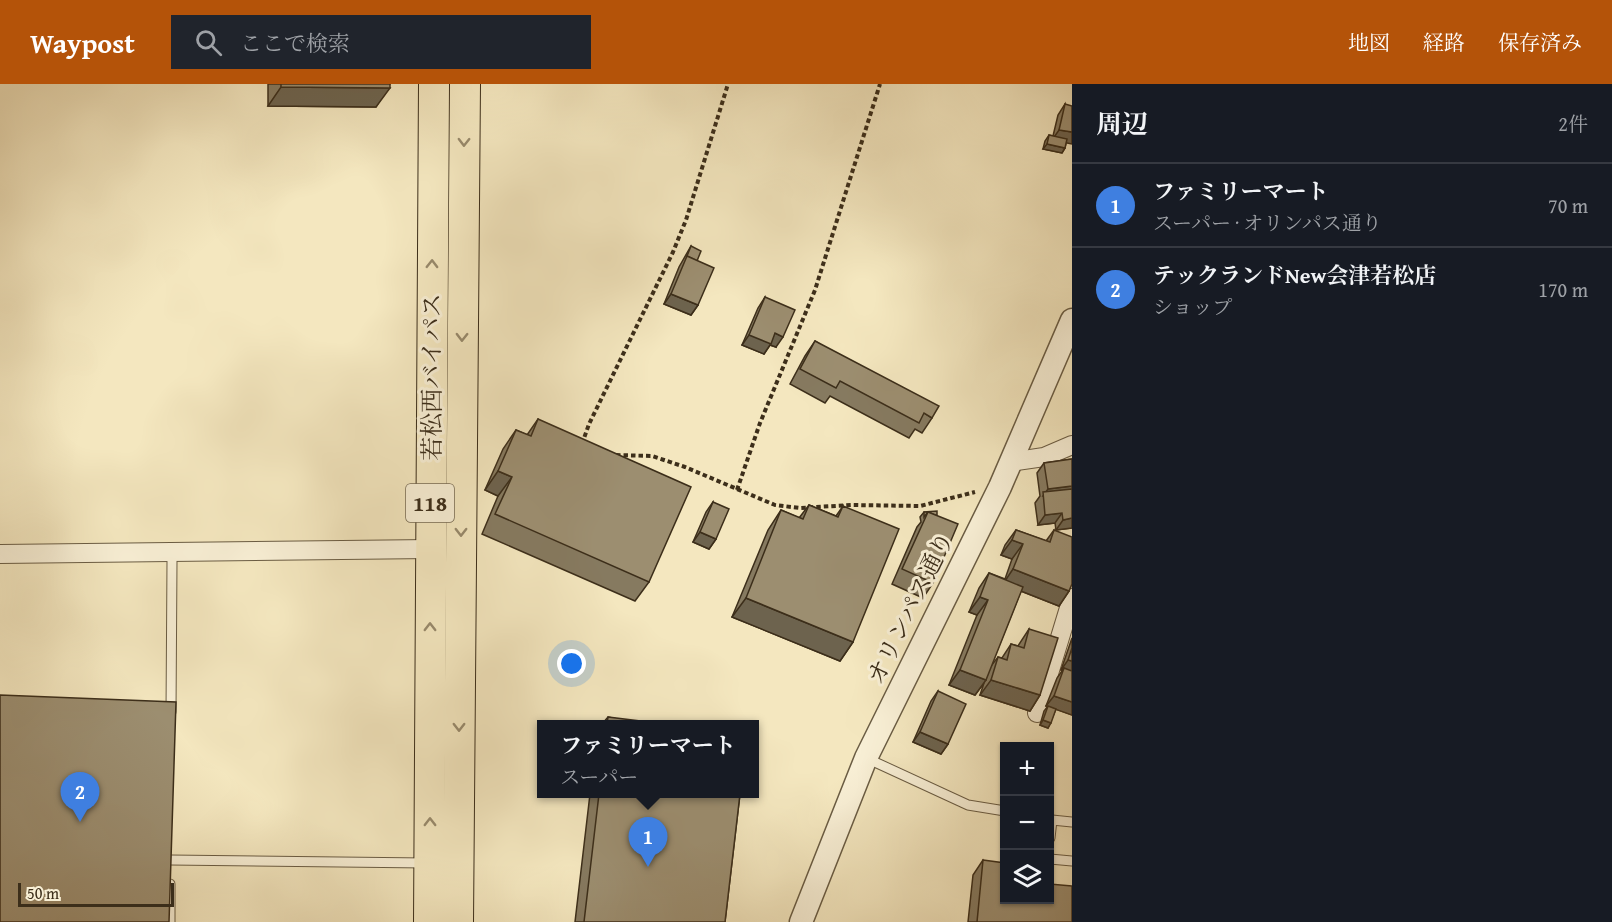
<!DOCTYPE html>
<html lang="ja">
<head>
<meta charset="utf-8">
<style>
	body { margin:0; font-family:"Gentium Book Plus","Noto Serif JP",serif; background:#20242c; color:#f1f3f6 }
	.controls { position:absolute; right:18px; bottom:18px; display:grid; overflow:hidden; border-radius:0px; box-shadow:0 2px 4px #0004 }
	.controls button { width:54px; height:54px; display:grid; place-items:center; padding:0; border:0; border-bottom:2px solid #363941; background:#171b24; color:#f1f3f6; font:30px sans-serif }
	.scale { position:absolute; left:18px; bottom:15px; width:156px; box-sizing:border-box; padding-left:6px; border:3px solid #3c2e1a; border-top:0; font-size:16px; line-height:21px; white-space:nowrap; color:#3c2e1a; -webkit-text-stroke:4px #f8efd5; paint-order:stroke }
	.you { position:absolute; left:572px; top:580px; width:21px; height:21px; margin:-15px; border:4px solid #fff; border-radius:50%; background:#1a73e8; box-shadow:0 0 0 9px #1a73e833 }
	.badge { display:grid; place-items:center; width:39px; height:39px; border-radius:50%; background:#b45309; color:#fff; font-size:20px; font-weight:700 }
	.pin { position:absolute; translate:-50% -50px; filter:drop-shadow(0 2px 3px #0008) }
	.pin::after { content:''; position:absolute; top:32px; width:21px; height:18px; background:inherit; clip-path:polygon(0 0,100% 0,50% 100%) }
	.popup { position:absolute; left:537px; top:636px; width:222px; height:78px; box-sizing:border-box; display:grid; place-content:center; border-radius:0px; background:#171b24; filter:drop-shadow(0 2px 4px #0005); font-size:20px; white-space:nowrap; color:#9ea1a6 }
	.popup b { font-size:22px; color:#f1f3f6 }
	.popup::after { content:''; position:absolute; left:50%; top:100%; margin-left:-12px; border:12px solid transparent; border-top-color:#171b24 }
	.list { margin:0; padding:0; list-style:none }
	h2 { display:flex; justify-content:space-between; align-items:center; height:78px; margin:0; padding:0 24px; font-size:26px }
	h2 small { font-size:20px; font-weight:400; color:#9ea1a6 }
	.list li { display:grid; grid-template-columns:39px 1fr auto; gap:18px; align-items:center; box-sizing:border-box; height:84px; padding:0 24px; border-top:2px solid #363941 }
	.list b { display:block; font-size:22px; white-space:nowrap }
	.list p { margin:0; font-size:20px; white-space:nowrap; color:#9ea1a6 }
	.list em { font-size:20px; font-style:normal; color:#9ea1a6 }
	.icon { flex:none; width:33px; height:33px; fill:none; stroke:currentColor; stroke-width:2; stroke-linecap:round; stroke-linejoin:round }
	.map { position:relative; flex:none; width:1072px; height:838px; overflow:hidden }
	header { display:flex; align-items:center; gap:36px; box-sizing:border-box; height:84px; padding:0 30px; background:#b45309; color:#fff }
	header strong { font-size:28px }
	nav { display:flex; gap:33px; margin-inline-start:auto; font-size:21px }
	.search { width:420px; height:54px; background:#20242c; display:flex; align-items:center; gap:15px; box-sizing:border-box; padding:0 21px; border-radius:0px; color:#9ea1a6; font-size:22px }
	main { display:flex }
	aside { flex:1; background:#171b24 }
	.map>svg:first-child { display:block }
</style>
</head>
<body>
<header>
<strong>Waypost</strong>
<div class="search"><svg class="icon" aria-label="search" viewBox="0 0 24 24"><circle cx="10" cy="10" r="6"/><path d="M15 15l6 6"/></svg>ここで検索</div>
<nav><a>地図</a><a>経路</a><a>保存済み</a></nav>
</header>
<main>
<div class="map">
<svg width="1072" height="838" viewBox="0 0 1072 838">
	<rect width="100%" height="100%" fill="#f4e7bf"/>
	<filter id="stains"><feTurbulence type="fractalNoise" baseFrequency=".00333" numOctaves="4"/><feColorMatrix values="0 0 0 0 .2 0 0 0 0 .09 0 0 0 0 .02 0 0 0 .5 -.17"/></filter>
	<radialGradient id="worn" r=".72"><stop offset=".6" stop-color="#630" stop-opacity="0"/><stop offset="1" stop-color="#630" stop-opacity=".3"/></radialGradient>
	<g fill="none" stroke-linecap="round" stroke-linejoin="round">
		<g stroke="#6a5c43" stroke-width="11">
			<g id="service">
				<path d="M171 628 172 477"/>
				<path d="M866 674 968 721 1005 727"/>
				<path d="M1050 735 1052 736 1050 754"/>
				<path d="M1052 736 1072 738"/>
				<path d="M1050 775 1072 777"/>
				<path d="M170 776 426 779"/>
				<path d="M170 838V800"/>
			</g>
		</g>
		<g stroke="#6a5c43" stroke-width="20">
			<g id="minor">
				<path d="M1010 378 1044 373 1072 361"/>
				<path d="M0 470 430 465"/>
				<path d="M1037 629 1072 514"/>
			</g>
		</g>
		<g stroke="#6a5c43" stroke-width="25">
			<path id="tertiary" d="M801 838 866 674 1000 403 1072 236"/>
		</g>
		<g stroke="#3c2e1a" stroke-width="32">
			<g id="trunk">
				<path d="M429 838 434 0"/>
				<path d="M458 838 465 0"/>
			</g>
		</g>
		<g stroke="#3c2e1a" stroke-width="4" stroke-dasharray="4.5 3" stroke-linecap="butt">
			<path d="M582 360 589 340 673 168 686 136 728 0"/>
			<path d="M616 371 652 372 685 383 775 421 800 424 851 421 920 422 975 408"/>
			<path d="M737 406 760 339 815 206 880 0"/>
		</g>
		<use href="#service" stroke="#f8efd5" stroke-width="9"/>
		<use href="#minor" stroke="#f8efd5" stroke-width="18"/>
		<use href="#tertiary" stroke="#f8efd5" stroke-width="22"/>
		<use href="#trunk" stroke="#f4e7bf" stroke-width="30"/>
	</g>
	<g fill="#867a60" stroke="#3c2e1a" stroke-width="1.5">
		<path d="M268 0H390L376 23 268 22Z"/>
		<path d="M1065 20 1066 59 1065 64 1062 69 1043 65 1045 57 1049 51 1053 52 1058 31Z"/>
		<path d="M691 162 697 177 698 221 691 231 664 220 679 183Z"/>
		<path d="M765 213 776 263 770 261 764 270 742 261 758 224Z"/>
		<path d="M815 257 932 334 922 349 915 345 909 354 830 312 825 319 790 300 805 272Z"/>
		<path d="M538 335 649 498 635 517 482 450 498 412 485 406 503 365 516 346 527 351Z"/>
		<path d="M1072 375V444L1056 446 1055 439 1038 441 1035 419 1040 412 1037 389 1044 379Z"/>
		<path d="M713 418 716 455 709 465 693 458 706 428Z"/>
		<path d="M809 421 836 432 843 422 853 558 840 577 732 533 768 446 781 426 799 434Z"/>
		<path d="M924 428 937 432 933 499 923 514 892 500 917 443 921 438 920 433Z"/>
		<path d="M1016 446 1046 457 1054 446 1069 507 1059 522 1021 507 991 582 998 573 1002 574 1011 560 1018 562 1029 545 1040 611 1030 627 980 611 984 599 975 611 949 601 977 531 969 528 979 504 989 489 1005 495 1012 475 1001 471 1005 461Z"/>
		<path d="M1072 554V631L1056 625 1048 644 1040 641 1044 627 1048 622H1046L1057 594 1062 587 1061 586Z"/>
		<path d="M938 607 948 660 941 670 913 658 931 617Z"/>
		<path d="M608 633 640 640H602Z"/>
		<path d="M590 710H740L725 838H575Z"/>
		<path d="M983 776 1005 816 1072 838H968L973 791Z"/>
	</g>
	<g fill="#6d634e" stroke="#3c2e1a" stroke-width="1.5">
		<path d="M281 3 390 4 376 23 268 22Z"/>
		<path d="M1059 46 1072 48V60L1052 56Z"/>
		<path d="M1047 60 1065 64 1062 69 1043 65Z"/>
		<path d="M671 210 698 221 691 231 664 220Z"/>
		<path d="M775 249 783 253 776 263 770 261 764 270 742 261 749 251Z"/>
		<path d="M498 387 512 393 498 412 485 406Z"/>
		<path d="M1072 402V411L1043 412 1048 405Z"/>
		<path d="M1062 429 1055 439 1038 441 1045 431Z"/>
		<path d="M1072 434V444L1056 446 1063 436Z"/>
		<path d="M700 448 716 455 709 465 693 458Z"/>
		<path d="M1012 456 1023 460 1012 475 1001 471Z"/>
		<path d="M1013 485 1069 507 1059 522 1003 500Z"/>
		<path d="M980 513 988 516 977 531 969 528Z"/>
		<path d="M746 514 853 558 840 577 732 533Z"/>
		<path d="M1068 576 1072 577V590L1064 584 1062 587 1061 586Z"/>
		<path d="M960 586 986 596 975 611 949 601Z"/>
		<path d="M991 596 1040 611 1030 627 980 611Z"/>
		<path d="M1054 612 1072 618V631L1046 622Z"/>
		<path d="M1043 636 1051 639 1048 644 1040 641Z"/>
		<path d="M920 648 948 660 941 670 913 658Z"/>
	</g>
	<g fill="#9c8e70" stroke="#3c2e1a" stroke-width="1.5">
		<path d="M281 0H390V4L281 3Z"/>
		<path d="M1065 20 1072 22V48L1059 46Z"/>
		<path d="M1049 51 1067 55 1065 64 1047 60Z"/>
		<path d="M691 162 701 167 697 177 687 172Z"/>
		<path d="M687 172 714 184 698 221 671 210Z"/>
		<path d="M765 213 795 226 783 253 775 249 771 260 749 251Z"/>
		<path d="M815 257 939 322 932 334 924 329 919 339 840 297 836 304 800 285Z"/>
		<path d="M538 335 691 403 649 498 495 430 512 393 498 387 516 346 531 352Z"/>
		<path d="M1072 375V402L1048 405 1044 379Z"/>
		<path d="M1072 405V434L1063 436 1062 429 1045 431 1043 408Z"/>
		<path d="M713 418 729 425 716 455 700 448Z"/>
		<path d="M809 421 838 433 843 422 899 445 853 558 746 514 781 426 803 435Z"/>
		<path d="M937 427V432L928 428 924 433V428Z"/>
		<path d="M928 428 958 440 933 499 902 485Z"/>
		<path d="M1016 446 1050 458 1054 446 1072 453V500L1069 507 1013 485 1023 460 1012 456Z"/>
		<path d="M989 489 1023 503 986 596 960 586 988 516 980 513Z"/>
		<path d="M1029 545 1058 554 1040 611 991 596 998 573 1007 576 1011 560 1024 564Z"/>
		<path d="M1072 564V577L1068 576Z"/>
		<path d="M1064 584 1072 587V618L1054 612Z"/>
		<path d="M938 607 966 620 948 660 920 648Z"/>
		<path d="M0 611 176 618 169 838H0Z"/>
		<path d="M1048 622 1056 625 1051 639 1043 636Z"/>
		<path d="M608 633 640 637V640H607Z"/>
		<path d="M599 710H740L725 838H584Z"/>
		<path d="M983 776 1005 779V816H1050V800L1072 802V838H977Z"/>
	</g>
	<defs><path id="oneway-chevron" d="M-2-3.5L2.5 0L-2 3.5" fill="none" stroke-width="1.6" stroke-linecap="round" stroke-linejoin="round" transform="scale(1.5)"/></defs>
	<g stroke="#988a6c">
		<use href="#oneway-chevron" transform="translate(464 58) rotate(91)"/>
		<use href="#oneway-chevron" transform="translate(432 180) rotate(-89)"/>
		<use href="#oneway-chevron" transform="translate(462 253) rotate(91)"/>
		<use href="#oneway-chevron" transform="translate(461 448) rotate(90)"/>
		<use href="#oneway-chevron" transform="translate(430 543) rotate(-90)"/>
		<use href="#oneway-chevron" transform="translate(459 643) rotate(90)"/>
		<use href="#oneway-chevron" transform="translate(430 738) rotate(-90)"/>
	</g>
	<g text-anchor="middle" dominant-baseline="central" stroke-width="6" stroke-linejoin="round" paint-order="stroke">
		<rect fill="#f8efd5" stroke="#746852" stroke-width="1.5" x="406" y="400" width="48" height="38" rx="4.5"/>
		<g font-size="22" font-weight="bold" fill="#3c2e1a">
			<text x="430" y="419">118</text>
		</g>
		<g font-size="24" fill="#3c2e1a" stroke="#f8efd5">
			<text transform="translate(431 293) rotate(-90)">若松西バイパス</text>
			<text transform="translate(910 524) rotate(-64)">オリンパス通り</text>
		</g>
	</g>
	<rect width="100%" height="100%" filter="url(#stains)"/>
	<rect width="100%" height="100%" fill="url(#worn)"/>
</svg>
<div class="controls">
<button>+</button>
<button>−</button>
<button><svg class="icon" aria-label="layers" viewBox="0 0 24 24"><path d="M12 4l9 5-9 5-9-5zM3 14l9 5 9-5"/></svg></button>
</div>
<div class="scale">50 m</div>
<div class="you"></div>
<div class="pin badge" style="left:648px;top:783px;background:#3f7fe0">1</div>
<div class="popup"><b>ファミリーマート</b>スーパー</div>
<div class="pin badge" style="left:80px;top:738px;background:#3f7fe0">2</div>
</div>
<aside>
<h2>周辺<small>2件</small></h2>
<ul class="list">
<li><span class="badge" style="background:#3f7fe0">1</span><div><b>ファミリーマート</b><p>スーパー · オリンパス通り</p></div><em>70 m</em></li>
<li><span class="badge" style="background:#3f7fe0">2</span><div><b>テックランドNew会津若松店</b><p>ショップ</p></div><em>170 m</em></li>
</ul>
</aside>
</main>
</body>
</html>
